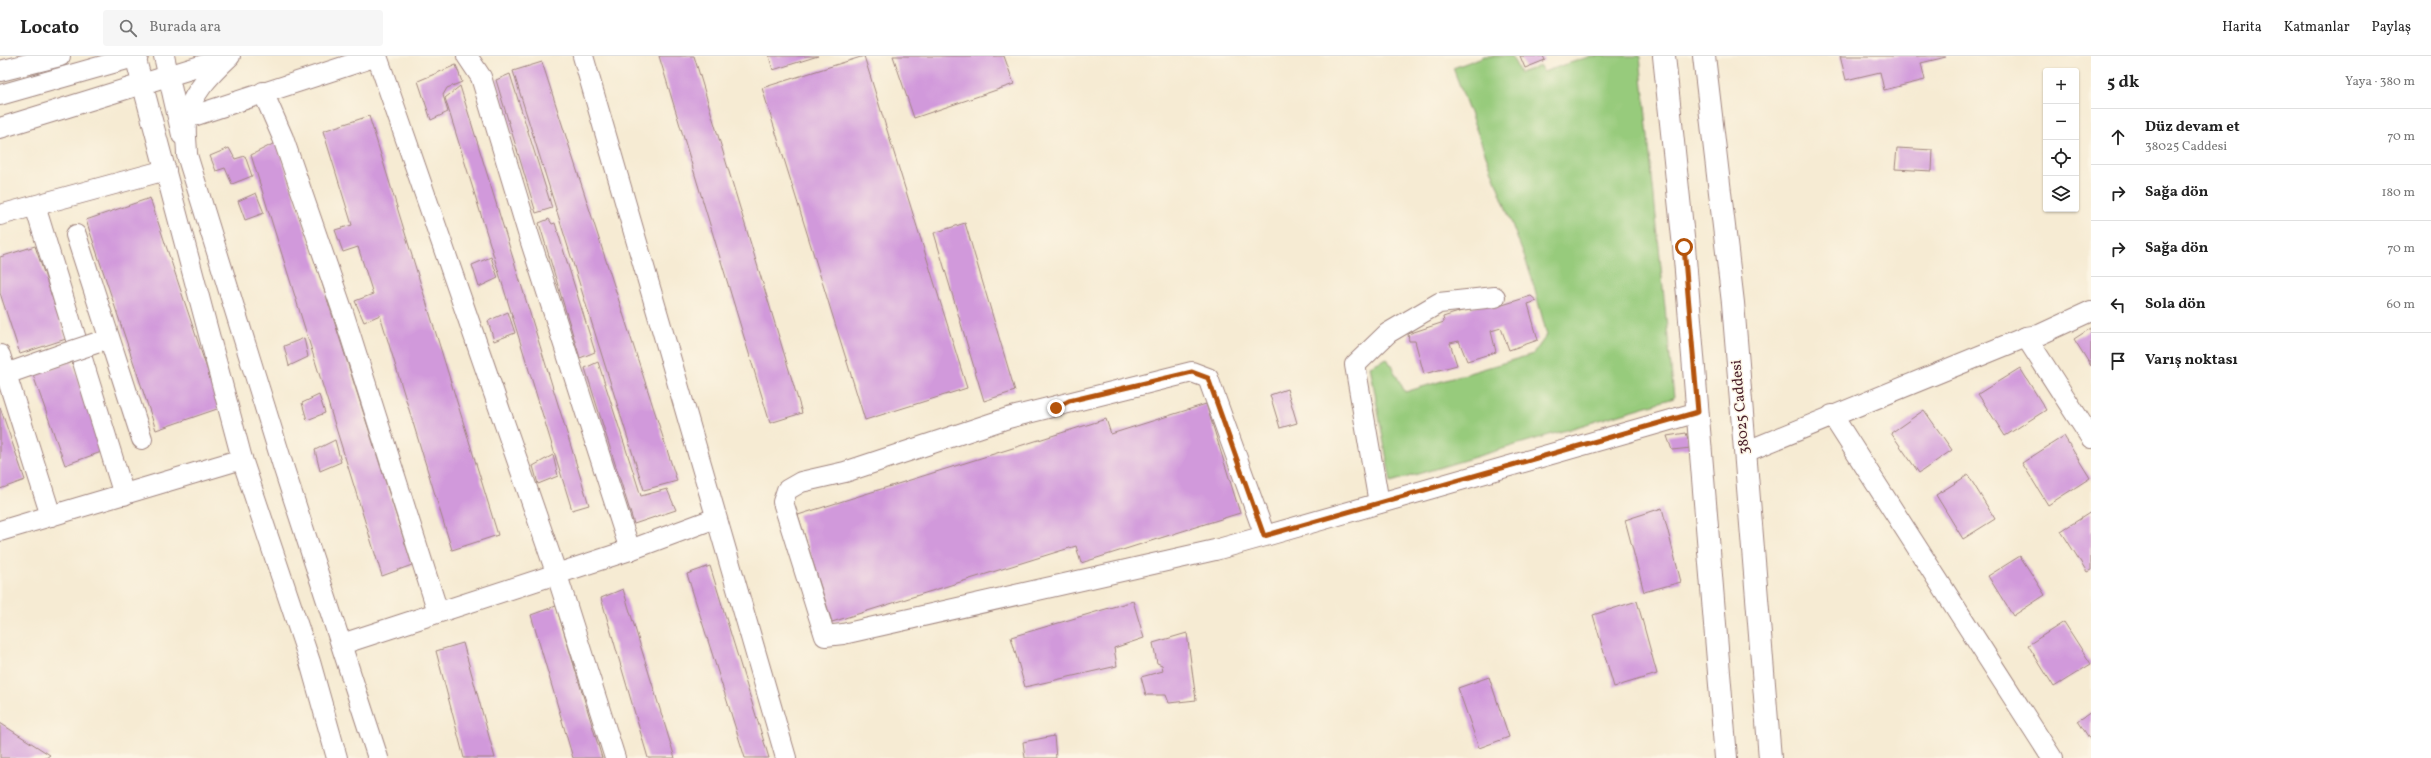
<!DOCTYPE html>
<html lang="tr">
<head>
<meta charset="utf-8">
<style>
	body { margin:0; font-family:Vollkorn,serif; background:#f6f6f6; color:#222 }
	.controls { position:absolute; right:12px; top:12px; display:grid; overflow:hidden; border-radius:4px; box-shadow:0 1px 3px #0004 }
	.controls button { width:36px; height:36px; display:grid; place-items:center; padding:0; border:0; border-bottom:1px solid #e0e0e0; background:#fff; color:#222; font:20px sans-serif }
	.stop { position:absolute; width:12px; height:12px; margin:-9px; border:3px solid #b45309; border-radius:50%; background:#fff }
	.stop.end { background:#b45309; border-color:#fff; box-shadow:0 1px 4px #0008 }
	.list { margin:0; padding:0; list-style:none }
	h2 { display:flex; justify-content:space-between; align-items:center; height:52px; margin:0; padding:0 16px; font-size:17px }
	h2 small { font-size:13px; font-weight:400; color:#767676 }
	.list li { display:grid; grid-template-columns:26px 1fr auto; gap:12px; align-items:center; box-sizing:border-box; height:56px; padding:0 16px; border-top:1px solid #e0e0e0 }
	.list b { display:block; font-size:15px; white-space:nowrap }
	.list p { margin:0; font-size:13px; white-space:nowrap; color:#767676 }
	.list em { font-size:13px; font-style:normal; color:#767676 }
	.icon { flex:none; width:22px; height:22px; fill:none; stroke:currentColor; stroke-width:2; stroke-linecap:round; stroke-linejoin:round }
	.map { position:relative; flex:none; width:2091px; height:702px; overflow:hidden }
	header { display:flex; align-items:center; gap:24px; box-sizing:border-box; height:56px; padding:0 20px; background:#fff; border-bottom:1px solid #e0e0e0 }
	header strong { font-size:19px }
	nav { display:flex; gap:22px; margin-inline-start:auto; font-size:14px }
	.search { width:280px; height:36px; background:#f6f6f6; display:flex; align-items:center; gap:10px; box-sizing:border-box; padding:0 14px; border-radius:4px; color:#767676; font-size:15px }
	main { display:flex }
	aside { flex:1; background:#fff }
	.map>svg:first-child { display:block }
</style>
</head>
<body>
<header>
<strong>Locato</strong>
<div class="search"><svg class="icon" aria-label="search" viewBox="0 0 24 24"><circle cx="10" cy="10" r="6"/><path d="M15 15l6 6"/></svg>Burada ara</div>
<nav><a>Harita</a><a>Katmanlar</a><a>Paylaş</a></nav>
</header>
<main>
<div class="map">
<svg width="2091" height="702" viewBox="0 0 2091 702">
	<rect width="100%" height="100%" fill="#fcf5e5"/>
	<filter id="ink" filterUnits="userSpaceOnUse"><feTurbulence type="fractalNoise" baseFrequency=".025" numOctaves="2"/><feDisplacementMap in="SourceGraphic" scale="8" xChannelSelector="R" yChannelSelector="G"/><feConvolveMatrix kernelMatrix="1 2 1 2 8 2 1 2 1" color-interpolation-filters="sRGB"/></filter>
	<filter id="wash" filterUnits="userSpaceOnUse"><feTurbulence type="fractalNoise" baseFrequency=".012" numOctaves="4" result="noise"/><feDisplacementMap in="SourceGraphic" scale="16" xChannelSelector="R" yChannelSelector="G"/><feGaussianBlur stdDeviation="0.9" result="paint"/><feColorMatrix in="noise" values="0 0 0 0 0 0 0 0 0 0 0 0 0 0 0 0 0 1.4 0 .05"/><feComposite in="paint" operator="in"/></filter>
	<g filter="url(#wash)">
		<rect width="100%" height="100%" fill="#f6ebd3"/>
		<path fill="#97cb7c" stroke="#707554" d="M1485 0H1512L1520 17 1540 10 1543 16 1591 0H1640L1674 342 1391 426 1370 310 1387 302 1405 336 1533 298 1547 279 1530 216 1453 12Z"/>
		<g id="blocks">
			<g fill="#d199db">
				<path d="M659 0H694L802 357 770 367Z"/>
				<path d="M769 0H818L773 14Z"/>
				<path d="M864 0 967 332 865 364 762 32Z"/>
				<path d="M893 0H1004L1014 28 914 62Z"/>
				<path d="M1520 0H1543L1545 4 1525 12Z"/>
				<path d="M1840 0H1946V1L1921 7 1925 24 1884 34 1880 16 1846 24Z"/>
				<path d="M542 6 677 425 644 434 513 15Z"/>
				<path d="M456 9 462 26 447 32 443 39 448 56 431 64 418 25Z"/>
				<path d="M510 18 552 152 536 157 496 24Z"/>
				<path d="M460 30 589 449 572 454 445 42Z"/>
				<path d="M369 60 498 479 452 494 380 259 364 266 355 245 373 238 358 191 343 196 335 174 352 169 323 75Z"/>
				<path d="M277 86 412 509 382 520 251 99Z"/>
				<path d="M229 92 235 103 245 100 252 120 232 128 225 112 216 115 210 100Z"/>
				<path d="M1897 92 1933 94 1932 115 1895 113Z"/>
				<path d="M256 137 264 157 245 164 238 145Z"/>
				<path d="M150 142 220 352 156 374 86 164Z"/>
				<path d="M549 163 552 168 555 167 595 296 580 302 539 167Z"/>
				<path d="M965 167 1015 335 984 345 934 177Z"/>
				<path d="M35 190 66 283 20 298 0 237V201Z"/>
				<path d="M491 201 498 222 479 231 472 209Z"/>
				<path d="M1531 240 1537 245 1528 248 1538 284 1509 294 1501 272 1491 275 1496 296 1467 305 1459 285 1450 287 1457 309 1424 318 1415 285H1409L1408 278 1444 266 1443 261 1493 245 1496 251Z"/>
				<path d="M508 256 515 277 494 285 488 265Z"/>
				<path d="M2091 272V310L2074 283Z"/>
				<path d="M304 282 308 301 289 310 284 290Z"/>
				<path d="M72 305 104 395 65 409 33 319Z"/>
				<path d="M598 306 641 440 667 433 676 454 634 468 585 312Z"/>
				<path d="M2020 312 2046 354 2005 380 1978 338Z"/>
				<path d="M1287 333 1297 367 1280 372 1270 339Z"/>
				<path d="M319 339 325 357 307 364 302 347Z"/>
				<path d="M1206 348 1240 457 1081 507 1076 490 832 566 798 459 1106 363 1111 378Z"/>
				<path d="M0 351 25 424 0 433Z"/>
				<path d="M1924 354 1952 394 1919 417 1891 377Z"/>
				<path d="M1686 377 1691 392 1672 394 1667 380Z"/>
				<path d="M2064 380 2090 422 2048 449 2022 407Z"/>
				<path d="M335 384 341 406 320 415 315 394Z"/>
				<path d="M553 399 558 420 538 428 533 410Z"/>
				<path d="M1968 419 1995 463 1963 483 1936 439Z"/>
				<path d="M1662 452 1681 526 1644 536 1625 464Z"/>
				<path d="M2091 456V514L2087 516 2061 475Z"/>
				<path d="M2020 500 2045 539 2013 560 1988 520Z"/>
				<path d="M710 510 769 702H745L687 518Z"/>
				<path d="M623 533 675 702H648L601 542Z"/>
				<path d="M1133 545 1144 582 1114 592 1117 610 1025 631 1011 581Z"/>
				<path d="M1637 545 1657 618 1614 631 1593 559Z"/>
				<path d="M556 550 602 702H573L531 559Z"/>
				<path d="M2064 566 2091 608 2054 631 2028 589Z"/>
				<path d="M1187 577 1196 644 1169 647 1166 639H1146L1141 621 1163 615 1162 609 1157 607 1153 587Z"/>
				<path d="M463 587 495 702H464L436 595Z"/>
				<path d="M1489 621 1509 681 1479 692 1458 632Z"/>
				<path d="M2091 656V685L2078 665Z"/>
				<path d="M0 667 50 699 46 702H0Z"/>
				<path d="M1054 680 1056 702H1025L1023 686Z"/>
			</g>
		</g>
	</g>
	<g filter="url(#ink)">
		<use href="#blocks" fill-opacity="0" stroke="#a0857f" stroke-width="1"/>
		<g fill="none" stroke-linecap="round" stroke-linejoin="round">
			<g stroke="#a0857f" stroke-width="22">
				<g id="minor">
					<path d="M135 0 242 403 310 606 337 702"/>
					<path d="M164 0 182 79"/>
					<path d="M230 0C212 17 187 41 186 68 185 78 187 89 187 99L284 413 378 702"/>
					<path d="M467 0 481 21 529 180 630 494"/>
					<path d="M583 0 786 702"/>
					<path d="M0 15 60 0"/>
					<path d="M263 36 283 82 343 256 438 556"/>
					<path d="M0 39 138 0"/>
					<path d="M187 62 377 0 557 519 615 702"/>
					<path d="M0 72 223 3"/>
					<path d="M35 150 124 439"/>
					<path d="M0 159 166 114"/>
					<path d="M76 179 142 383"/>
					<path d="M2026 281 2091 382"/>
					<path d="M0 299 51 460"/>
					<path d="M6 318 63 298"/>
					<path d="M1832 359 2052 702"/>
					<path d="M1745 396 2026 281 2039 279 2091 255"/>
					<path d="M1379 447 1355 309 1388 277 1439 247 1495 241"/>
					<path d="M0 475 242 403"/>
					<path d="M1265 480 1208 322 1192 316 1008 362 845 416 801 426 787 434 783 446 825 580 843 578 1215 494 1265 480 1698 356"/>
					<path d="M342 588 630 494 716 462"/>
				</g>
			</g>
			<g stroke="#a0857f" stroke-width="24">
				<g id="major">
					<path d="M1664 0 1684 191 1726 702"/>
					<path d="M1704 0 1733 247 1770 702"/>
				</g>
			</g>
			<use href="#minor" stroke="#fff" stroke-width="20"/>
			<use href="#major" stroke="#fff" stroke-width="22"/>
			<g stroke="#a0857f" stroke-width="22" stroke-linecap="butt">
				<path id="minor-bridge" d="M63 298 96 287"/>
			</g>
			<use href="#minor-bridge" stroke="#fff" stroke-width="20"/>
		</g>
	</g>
	<g fill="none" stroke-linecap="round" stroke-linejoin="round" filter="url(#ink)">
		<path stroke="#b45309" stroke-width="5" d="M1056 352 1069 345 1192 316 1208 322 1264 480 1698 356 1684 191"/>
	</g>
	<g text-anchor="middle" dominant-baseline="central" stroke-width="3" stroke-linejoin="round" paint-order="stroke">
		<g font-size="15" fill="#4a1f2b" stroke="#fcf5e5">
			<text transform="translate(1741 351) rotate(-95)">38025 Caddesi</text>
		</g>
	</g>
</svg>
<div class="controls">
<button>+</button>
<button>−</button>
<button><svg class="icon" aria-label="locate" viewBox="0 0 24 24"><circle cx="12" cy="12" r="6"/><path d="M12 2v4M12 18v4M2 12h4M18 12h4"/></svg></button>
<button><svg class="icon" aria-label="layers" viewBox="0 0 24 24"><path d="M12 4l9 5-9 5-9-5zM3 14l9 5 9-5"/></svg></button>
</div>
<div class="stop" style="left:1684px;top:191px"></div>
<div class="stop end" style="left:1056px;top:352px"></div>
</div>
<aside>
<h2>5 dk<small>Yaya · 380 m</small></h2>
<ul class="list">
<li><svg class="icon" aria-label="ahead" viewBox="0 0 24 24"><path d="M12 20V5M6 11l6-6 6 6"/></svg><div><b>Düz devam et</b><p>38025 Caddesi</p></div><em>70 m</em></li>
<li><svg class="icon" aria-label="right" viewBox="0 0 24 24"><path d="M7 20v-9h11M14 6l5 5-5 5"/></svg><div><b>Sağa dön</b></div><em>180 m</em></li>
<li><svg class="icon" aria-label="right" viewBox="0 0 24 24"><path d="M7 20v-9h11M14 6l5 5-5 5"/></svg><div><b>Sağa dön</b></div><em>70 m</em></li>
<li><svg class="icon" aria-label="left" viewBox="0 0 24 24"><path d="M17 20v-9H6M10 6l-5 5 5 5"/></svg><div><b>Sola dön</b></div><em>60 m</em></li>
<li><svg class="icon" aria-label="arrive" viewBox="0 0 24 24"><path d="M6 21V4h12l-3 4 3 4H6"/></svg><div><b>Varış noktası</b></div></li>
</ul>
</aside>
</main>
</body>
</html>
